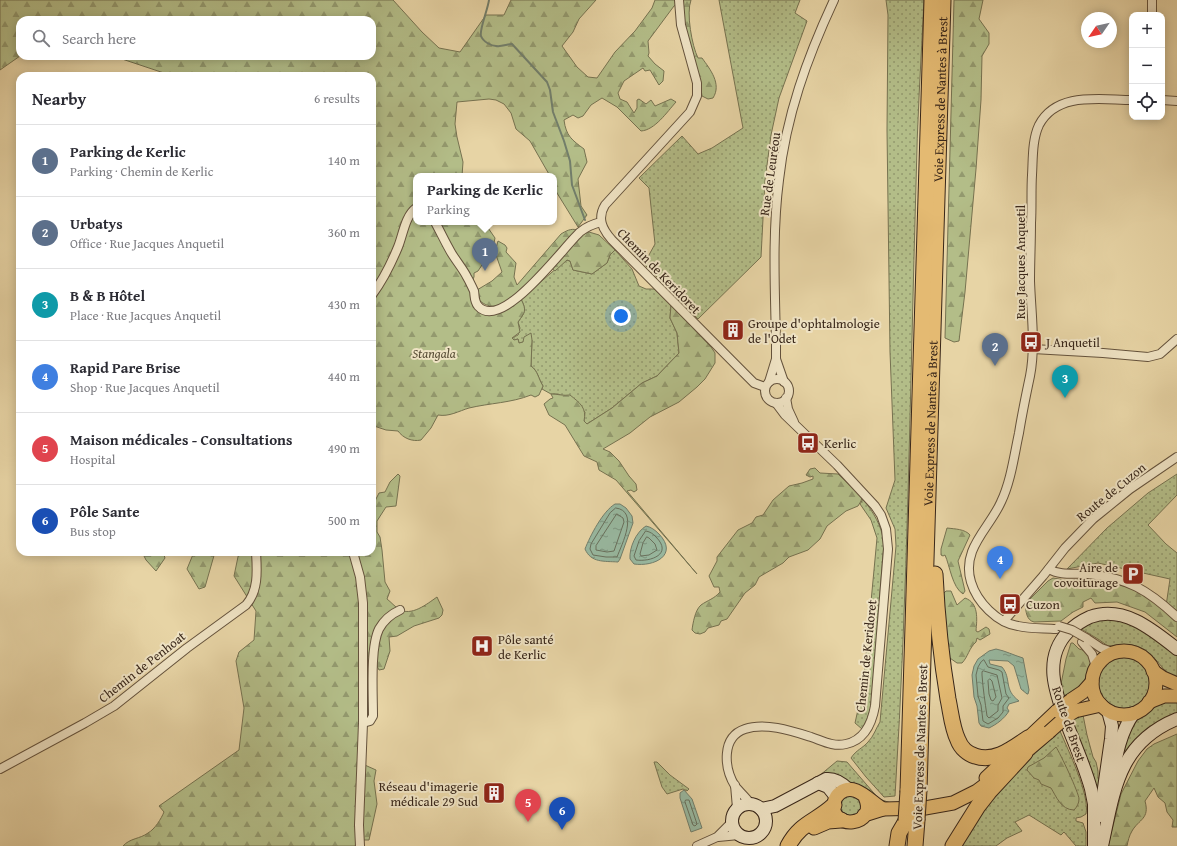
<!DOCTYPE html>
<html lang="en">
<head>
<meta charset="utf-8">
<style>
	body { margin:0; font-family:"Gentium Book Plus",serif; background:#f7f7f7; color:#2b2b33 }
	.controls { position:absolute; right:12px; top:12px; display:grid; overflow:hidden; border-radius:8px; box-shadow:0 2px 10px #0003 }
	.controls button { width:36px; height:36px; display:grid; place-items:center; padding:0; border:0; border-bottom:1px solid #e1e1e2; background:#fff; color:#2b2b33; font:20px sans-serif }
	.compass { position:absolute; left:1081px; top:12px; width:36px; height:36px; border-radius:50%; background:#fff; box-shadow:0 2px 10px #0003; rotate:236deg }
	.you { position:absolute; left:621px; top:316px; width:14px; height:14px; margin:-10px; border:3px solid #fff; border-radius:50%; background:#1a73e8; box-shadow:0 0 0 6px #1a73e833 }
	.badge { display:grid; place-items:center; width:26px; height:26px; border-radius:50%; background:#8f2418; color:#fff; font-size:13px; font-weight:700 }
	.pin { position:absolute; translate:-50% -33px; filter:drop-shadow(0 1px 2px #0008) }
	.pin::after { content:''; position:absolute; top:21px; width:14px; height:12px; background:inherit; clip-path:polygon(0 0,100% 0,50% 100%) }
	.popup { position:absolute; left:413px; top:173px; width:144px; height:52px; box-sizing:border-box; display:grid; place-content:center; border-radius:8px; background:#fff; filter:drop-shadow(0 1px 3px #0005); font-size:13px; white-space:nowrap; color:#7c7c81 }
	.popup b { font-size:15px; color:#2b2b33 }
	.popup::after { content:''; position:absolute; left:50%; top:100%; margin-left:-8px; border:8px solid transparent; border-top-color:#fff }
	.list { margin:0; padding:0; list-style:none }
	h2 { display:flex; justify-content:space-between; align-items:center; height:52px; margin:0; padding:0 16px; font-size:17px }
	h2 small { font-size:13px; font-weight:400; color:#7c7c81 }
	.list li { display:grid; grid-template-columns:26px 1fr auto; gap:12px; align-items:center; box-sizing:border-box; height:72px; padding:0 16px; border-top:1px solid #e1e1e2 }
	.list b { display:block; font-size:15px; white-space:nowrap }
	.list p { margin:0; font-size:13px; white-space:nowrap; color:#7c7c81 }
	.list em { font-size:13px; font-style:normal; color:#7c7c81 }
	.icon { flex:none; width:22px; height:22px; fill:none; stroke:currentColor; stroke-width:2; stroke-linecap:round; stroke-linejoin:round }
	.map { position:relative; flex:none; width:1177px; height:846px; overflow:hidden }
	.search { position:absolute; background:#fff; box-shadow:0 2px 10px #0003; left:16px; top:16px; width:360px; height:44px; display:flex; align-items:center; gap:10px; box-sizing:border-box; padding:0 14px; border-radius:12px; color:#7c7c81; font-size:15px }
	.panel { position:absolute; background:#fff; box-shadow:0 2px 10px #0003; left:16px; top:72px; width:360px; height:484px; border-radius:12px }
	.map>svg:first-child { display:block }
</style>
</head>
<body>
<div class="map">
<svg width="1177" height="846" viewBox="0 0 1177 846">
	<defs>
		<pattern id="grass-dots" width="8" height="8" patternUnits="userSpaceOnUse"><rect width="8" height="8" fill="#b3bd88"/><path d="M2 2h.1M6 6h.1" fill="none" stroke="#93996e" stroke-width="1.8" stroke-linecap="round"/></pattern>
		<pattern id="forest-firs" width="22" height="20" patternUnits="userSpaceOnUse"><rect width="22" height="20" fill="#b3bd88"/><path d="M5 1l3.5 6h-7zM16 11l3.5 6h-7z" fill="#93996e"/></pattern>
		<pattern id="water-ripples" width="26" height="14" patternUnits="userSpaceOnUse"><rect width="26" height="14" fill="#98b9a1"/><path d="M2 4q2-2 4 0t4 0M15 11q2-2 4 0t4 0" fill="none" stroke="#7d9682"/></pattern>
	</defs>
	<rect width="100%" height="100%" fill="#e7d4a5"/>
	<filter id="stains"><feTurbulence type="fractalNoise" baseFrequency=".005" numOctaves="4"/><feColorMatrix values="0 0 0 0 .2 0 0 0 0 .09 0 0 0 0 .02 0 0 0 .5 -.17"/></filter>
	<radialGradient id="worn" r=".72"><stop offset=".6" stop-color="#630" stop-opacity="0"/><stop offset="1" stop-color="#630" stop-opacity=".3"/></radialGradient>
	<g fill="url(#grass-dots)" stroke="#767250">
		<path d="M719 0H800L795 13 807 21 779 98 771 135 765 180 761 257 698 319 644 264 655 244 649 188 639 178 682 136 698 154 712 148 743 128Z"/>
		<path d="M886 0H924C921 61 917 123 916 184 910 388 908 592 895 796L884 797 866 777 851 758C856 750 863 748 868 742 874 736 876 728 880 722L896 546 895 529 886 508 895 480 890 352 887 130 888 15Z"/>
		<path d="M615 250 632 269 639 286 646 289H654L671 305 670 318 677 333 679 353 657 376 642 383 612 408 587 424 584 421 585 412 563 396 558 394H551L542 389 543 386C538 378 538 371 531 366L532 340 519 343 518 339 514 340 512 338 518 335 520 328 518 322C525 312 527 311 521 299L566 260 570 261 573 270 592 274 607 263 610 255Z"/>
		<path d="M1177 474V495L1148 525 1166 544 1177 553V615L1166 606 1170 579 1098 563 1067 569 1107 528 1148 493Z"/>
		<path d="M863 499C874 513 881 525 884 542L871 707 867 719 862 729 855 723 863 687 877 538 871 520 860 504Z"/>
		<path d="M1105 617 1137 624 1177 653V678C1164 672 1165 670 1156 660 1141 642 1128 644 1108 646L1098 639 1078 627Z"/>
		<circle cx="1124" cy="683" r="26"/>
		<path d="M1177 701V714L1120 762 1131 726 1137 719 1147 713 1158 702Z"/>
		<path d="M1083 715 1087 735 1093 757 1096 762 1098 771V778L1101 779V789H1094L1070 723 1075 718Z"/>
		<path d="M1060 731C1068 750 1090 795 1086 814L1081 817 1076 818V821L1083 823 1086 832V846H1076L1064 832 1061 835 1029 815 1015 822 1022 831 1007 838 996 846H960L987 801 1031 757Z"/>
		<path d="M837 761 847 762 879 799 891 803 888 804 819 776Z"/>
		<path d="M654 762H657L670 775 689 789 687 791 683 789 667 794 662 787Z"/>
		<path d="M849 794 856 795 863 804 857 817 842 815 839 803Z"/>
	</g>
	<g fill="url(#forest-firs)" stroke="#767250">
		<path d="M0 0H393L422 32 439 48 460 52 486 15H504L511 0H596L579 19 573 32 562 46 577 67 588 77 597 78 615 52 635 31 652 8 655 0H691C686 13 692 46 698 58H702C710 69 722 84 713 98L708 99 702 96 700 82 679 3 674 6 648 41 649 53 648 56 655 64 664 71 663 81 659 85 650 70 645 71 643 68 624 81 618 93 620 99 627 102 634 113 637 108V100L639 99 646 104 651 100 655 106 671 99 676 102C667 112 655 130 641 131L617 107 602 98 591 105 583 116 578 118 573 115 564 120C566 136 572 140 584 149L587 162 578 179 581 206 587 215 578 227 557 193 554 186V176H550L530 141 516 129 511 113 504 104 496 100 489 99 457 102 455 124 457 137 463 162 462 176H416V222H484L495 238 492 252H495L498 241 505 245 507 248 506 252 516 263 514 277 517 285 561 234C566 231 571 228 577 230L570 247 576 242 579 236 589 232 599 235 615 250 610 255 607 263 592 274 573 270 570 261 567 260 555 271 547 264C534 278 513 303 494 306 488 307 482 303 478 299L477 290 492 281 502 272 496 255 482 265 478 271 474 273V277L473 279 479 311 521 299C527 311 525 312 518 322L520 332 512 338 514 340 518 339 519 343 523 342 524 337 531 333 532 340 531 366C538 371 538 378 543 386L539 395 535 397 531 395C511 403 490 403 469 408 459 411 449 417 438 415L431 428 421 440C412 442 403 438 398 431L386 430 374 426 372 433V76H173L113 56H372V20H20V56L0 70Z"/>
		<path d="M954 0H983L979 19 989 33V44L982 56 981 100 976 169 965 292 959 341 954 342 945 338Z"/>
		<path d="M671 305 711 347 715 353V363L705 379 697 387 679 402 650 417 630 433 603 449 610 452 619 461 629 476 636 484 637 490 634 492 631 490 627 491 697 574 616 480 599 470 597 462 584 456 565 425 549 415 544 404 550 399 553 398 551 394C558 394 563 396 570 395 580 403 587 408 584 421L587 424 612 408 642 383 657 376 679 353 677 333 670 318Z"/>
		<path d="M815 468 820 473 838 474 862 497 861 501 858 506 846 511 827 526 820 539 808 550 789 557 783 563 759 577 755 585 745 593 727 619 721 621 719 625 708 628 705 632 700 634 695 633 692 630C693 623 695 610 701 605 708 600 714 599 720 592L719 587H714L709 576 717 561V557L738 530 752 523 756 517 763 515 773 500 789 486 802 483 813 479V476L810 477 806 475 810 469Z"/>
		<path d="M398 474 400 476 396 506 386 507 377 521V532L380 537 382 550 385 582 390 591 387 599C391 602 395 607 399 609 411 617 427 604 437 597L443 610 442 615 439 618 414 626 397 636 389 637 390 651 384 669 379 670 376 664 366 663 358 762 376 770 374 781 377 804 369 840H358V846H123C130 838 140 839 148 833 155 829 161 819 164 812L159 806 239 750 244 708 236 661 239 652 254 640 256 611 234 576 239 552H372V504L374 503 379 493 385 492 390 482Z"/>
		<path d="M947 528C955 529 965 529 970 535L958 561 965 591 963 594C952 587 950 566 945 555L943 556 941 555V549Z"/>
		<path d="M142 552H163L165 558 156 571 146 560Z"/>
		<path d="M194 552H215L205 587 199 589 187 569Z"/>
		<path d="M1053 578 1065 580 1087 579 1117 584 1140 591 1177 621V637L1145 612 1117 602 1095 603 1091 598 1083 602V607L1073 612 1061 621 1034 622C1026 620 1026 611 1025 604L1048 581Z"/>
		<path d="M946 591H951L957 605 965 598C979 603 977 619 976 631L978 632 986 627 989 629 990 634 980 640 977 638 976 642C969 648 968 657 962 663H957L947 656 943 594Z"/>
		<path d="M1071 643H1073L1079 649C1086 650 1089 656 1091 662 1083 686 1085 684 1064 697L1061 684 1066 659Z"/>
		<path d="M1177 734V827H1172L1173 820 1167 812 1165 803 1158 797 1154 788 1145 801C1150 819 1139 819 1132 831 1129 836 1128 841 1127 846H1108L1121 794 1138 761 1147 749 1154 744Z"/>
		<path d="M1056 747C1060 753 1079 793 1079 799 1079 803 1077 807 1074 810 1061 810 1056 796 1051 788L1041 784 1039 780 1034 778 1027 770 1028 767 1044 758Z"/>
	</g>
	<g fill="url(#water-ripples)" stroke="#727e6b">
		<path d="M615 504H620L626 508 632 516 633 523 620 559 618 562C604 561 591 563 585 549 590 536 603 511 615 504Z"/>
		<path d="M646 526C651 527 655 530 659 534 679 555 654 567 634 564L630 559C629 548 636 532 646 526Z"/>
		<path d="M996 649C1006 651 1013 655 1023 658L1029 690 1028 694H1027L1021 689 1014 666 1008 661 989 660 990 664 1002 667C1012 679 1003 689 1019 701L1009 704 1007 708 1009 711C1004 719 997 724 989 728L981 726 979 723 977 706 974 697 972 675 974 666 978 659 989 651Z"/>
		<path d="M684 790 692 799 702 828 691 832 680 798V793Z"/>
	</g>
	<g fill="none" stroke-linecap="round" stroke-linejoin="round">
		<g stroke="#68705d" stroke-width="1">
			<path d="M616 508C639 511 622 544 617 557H606L593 555 590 549 591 544 610 513Z"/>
			<path d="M617 514 623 518 624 522 614 551 607 552 596 550V546Z"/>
			<path d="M646 531C651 532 653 534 656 537 673 554 651 562 636 560L634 556 639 541Z"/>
			<path d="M647 537 649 538 655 544 657 550 649 555 641 556 640 554 643 543Z"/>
			<path d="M984 660 988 667 999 670 1002 672 1006 694 1009 698 1003 706V712L998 718 988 724 983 721 981 705 978 696 976 675 978 667 981 662Z"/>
			<path d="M984 671 997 675 1002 698 998 705V711L989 718 987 716C985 702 983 689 982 675V672Z"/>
			<path d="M990 679 992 681 996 697 993 701 991 700 989 694 988 681Z"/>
			<path d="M686 800H689L697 824 695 826 693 825 685 802Z"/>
		</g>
		<path stroke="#727e6b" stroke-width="2" d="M489 0C488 9 479 30 481 36 483 42 492 46 496 46 502 47 507 44 512 44L547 82 550 90 553 112 564 141 570 161 572 185 585 220"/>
		<g stroke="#64523c" stroke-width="10">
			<g id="street">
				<path d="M679 0 681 25 697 83V96L690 112 605 205C597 218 602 229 612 240L744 373 754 383 765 387"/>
				<path d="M1152 15V0"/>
				<path d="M1162 100 1177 101"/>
				<path d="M435 222C441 233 446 244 452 254 457 262 463 269 467 277 470 282 472 287 474 291 475 297 474 301 478 306 502 333 564 246 580 232 586 227 593 224 601 222"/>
				<path d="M372 295C383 280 391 264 398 247 403 235 405 216 416 208"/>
				<path d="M1033 349 1103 353 1148 357 1160 354 1177 339"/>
				<circle cx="777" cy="391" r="12"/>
				<path d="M769 382 776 359"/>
				<path d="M784 382 776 359V344C775 289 772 234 779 180 786 116 807 58 834 0"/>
				<path d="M786 398 788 409 794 422"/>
				<path d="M353 552 360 577 363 603V723L359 825 360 846"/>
				<path d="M1049 569C1060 576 1075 573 1088 574 1128 578 1148 590 1177 617"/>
				<path d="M1004 621 1043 576 1065 548 1093 519 1130 489 1177 457"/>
				<path d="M1056 629C1044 628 1031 629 1018 626 997 623 977 602 971 582 961 549 989 529 1001 502 1011 481 1014 456 1019 433 1022 414 1026 395 1030 376 1036 345 1031 312 1030 281 1030 262 1031 242 1031 223 1032 207 1031 191 1032 175 1033 159 1032 140 1039 125 1057 91 1101 100 1132 100"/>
				<path d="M1086 638 1101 648 1115 653"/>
				<path d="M1082 642 1092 654 1096 667"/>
				<path d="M363 723 370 721 373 716C373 694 370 647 379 629 384 620 391 614 400 610"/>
				<path d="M0 769 85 723 114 706 187 648 246 605C259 590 257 570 256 552"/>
				<path d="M735 785 737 808"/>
				<path d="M751 804C746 798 740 792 735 786 724 768 721 737 745 729 765 722 792 731 811 737 823 741 833 747 846 744 865 740 872 723 875 706L888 549 886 529 881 515 875 506 837 465 785 415 776 403"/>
				<path d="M718 837 739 835"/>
				<path d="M697 846 717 837 731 823"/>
			</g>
		</g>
		<g stroke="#382619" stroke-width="14">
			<g id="secondary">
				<path d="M1112 780C1116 757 1120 732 1134 713"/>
				<path d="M818 783 828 787 836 797"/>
				<circle cx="749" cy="821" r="17"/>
				<path d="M761 809 775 806 826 779C835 778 842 783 848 789"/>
				<path d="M1100 816 1111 739 1112 726 1108 711"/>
				<path d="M1094 846V804L1091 789C1085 767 1075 745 1067 724 1056 694 1042 659 1068 632 1074 626 1081 621 1090 617 1123 605 1152 629 1177 649"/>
				<path d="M1102 846C1114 791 1118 743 1177 719"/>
			</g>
		</g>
		<g stroke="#382619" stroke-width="15">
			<g id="primary">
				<circle cx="1124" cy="683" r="32"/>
				<path d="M1153 671 1163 678 1177 684"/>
				<path d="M1071 700 1083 692 1092 682"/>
				<path d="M1149 702 1164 696H1177"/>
				<path d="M1075 711 1101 705"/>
				<path d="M1017 759 1049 732"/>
				<path d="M986 778 1057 711"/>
				<path d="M865 797C879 827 829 831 834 803 835 798 837 795 840 793 855 781 870 802 883 809"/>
				<path d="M864 815 883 809 925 808 953 803 977 791 997 776"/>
			</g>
		</g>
		<g stroke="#382619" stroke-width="17">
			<g id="highway">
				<path d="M935 574C937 616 941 657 948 699 951 713 952 728 958 740 961 748 968 754 975 756 995 763 1013 748 1028 738"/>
				<path id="s1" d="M919 790 943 0"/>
				<path d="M908 791 932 0"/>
				<path d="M814 827 828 821 841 820"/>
				<path d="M788 846C801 822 816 822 834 805"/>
				<path d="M897 846 899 833 906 821"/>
				<path d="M915 846 917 820"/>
				<path d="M953 846 978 806 989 792 1025 753"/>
			</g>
		</g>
		<use href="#street" stroke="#efe3c4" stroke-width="8"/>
		<use href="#secondary" stroke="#efe3c4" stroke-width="12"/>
		<use href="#primary" stroke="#e4ba72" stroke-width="13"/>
		<use href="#highway" stroke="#e4ba72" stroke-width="15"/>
		<g stroke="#64523c" stroke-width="10" stroke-linecap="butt">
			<path id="street-bridge" d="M1059 626 1072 630 1086 638"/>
		</g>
		<g stroke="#382619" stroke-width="15" stroke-linecap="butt">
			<g id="primary-bridge">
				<path d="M1057 711 1071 700"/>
				<path d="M1049 732 1067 716 1075 711"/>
			</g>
		</g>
		<g stroke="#382619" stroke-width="17" stroke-linecap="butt">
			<g id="highway-bridge">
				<path d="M917 820 919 790"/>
				<path d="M906 821 908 791"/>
			</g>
		</g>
		<use href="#street-bridge" stroke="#efe3c4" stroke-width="8"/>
		<use href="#primary-bridge" stroke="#e4ba72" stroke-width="13"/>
		<use href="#highway-bridge" stroke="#e4ba72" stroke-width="15"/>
	</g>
	<defs>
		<g id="building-square" transform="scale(1.15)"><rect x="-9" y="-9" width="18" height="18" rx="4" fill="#8f2418" stroke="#efe3c4"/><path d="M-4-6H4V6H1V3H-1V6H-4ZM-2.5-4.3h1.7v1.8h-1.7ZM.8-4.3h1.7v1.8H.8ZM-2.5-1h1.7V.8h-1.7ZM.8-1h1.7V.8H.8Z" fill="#fff"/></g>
		<g id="bus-square" transform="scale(1.15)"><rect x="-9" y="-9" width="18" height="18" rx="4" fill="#8f2418" stroke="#efe3c4"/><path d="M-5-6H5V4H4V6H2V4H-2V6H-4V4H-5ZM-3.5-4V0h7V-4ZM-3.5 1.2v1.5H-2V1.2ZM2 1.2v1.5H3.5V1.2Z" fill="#fff"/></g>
		<g id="parking-square" transform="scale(1.15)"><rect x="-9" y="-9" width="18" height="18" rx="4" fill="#8f2418" stroke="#efe3c4"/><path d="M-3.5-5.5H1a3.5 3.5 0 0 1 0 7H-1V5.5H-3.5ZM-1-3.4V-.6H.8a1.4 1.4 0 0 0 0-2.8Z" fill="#fff"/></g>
		<g id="hospital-square" transform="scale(1.15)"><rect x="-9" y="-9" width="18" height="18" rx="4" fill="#8f2418" stroke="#efe3c4"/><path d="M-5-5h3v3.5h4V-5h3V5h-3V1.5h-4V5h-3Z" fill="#fff"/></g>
	</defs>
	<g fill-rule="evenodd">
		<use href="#building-square" x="733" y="330"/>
		<use href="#bus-square" x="1031" y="342"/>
		<use href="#bus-square" x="808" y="443"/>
		<use href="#parking-square" x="1133" y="574"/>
		<use href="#bus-square" x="1010" y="604"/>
		<use href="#hospital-square" x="482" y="646"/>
		<use href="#building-square" x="494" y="793"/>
	</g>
	<g text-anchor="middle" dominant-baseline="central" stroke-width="4" stroke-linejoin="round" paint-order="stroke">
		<g font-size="13" fill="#382619" stroke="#efe3c4">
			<text stroke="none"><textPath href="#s1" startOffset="691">Voie Express de Nantes à Brest</textPath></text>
			<text transform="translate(770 174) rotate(-82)">Rue de Leuréou</text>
			<text transform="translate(1020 262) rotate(-90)">Rue Jacques Anquetil</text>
			<text transform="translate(659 271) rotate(46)">Chemin de Keridoret</text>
			<text stroke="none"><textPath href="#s1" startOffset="367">Voie Express de Nantes à Brest</textPath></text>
			<text transform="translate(1111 492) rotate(-39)">Route de Cuzon</text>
			<text transform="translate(866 656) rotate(-84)">Chemin de Keridoret</text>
			<text transform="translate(142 667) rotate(-38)">Chemin de Penhoat</text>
			<text transform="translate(1069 724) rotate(71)">Route de Brest</text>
			<text transform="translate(920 747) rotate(-88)">Voie Express de Nantes à Brest</text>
		</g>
		<g font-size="13" fill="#382619" stroke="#efe3c4" text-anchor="start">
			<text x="748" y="323">Groupe d'ophtalmologie<tspan x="748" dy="15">de l'Odet</tspan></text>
			<text x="1046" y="342">J Anquetil</text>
			<text x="824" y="443">Kerlic</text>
			<text x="1118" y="567" text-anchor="end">Aire de<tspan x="1118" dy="15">covoiturage</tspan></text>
			<text x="1026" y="604">Cuzon</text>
			<text x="498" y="639">Pôle santé<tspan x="498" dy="15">de Kerlic</tspan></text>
			<text x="478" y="786" text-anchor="end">Réseau d'imagerie<tspan x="478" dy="15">médicale 29 Sud</tspan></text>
		</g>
		<g font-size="13" font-style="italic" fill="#574c35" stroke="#efe3c4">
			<text x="434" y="353">Stangala</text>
		</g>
	</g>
	<rect width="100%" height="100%" filter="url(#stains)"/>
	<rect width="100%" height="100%" fill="url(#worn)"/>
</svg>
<div class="controls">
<button>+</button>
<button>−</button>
<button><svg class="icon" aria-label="locate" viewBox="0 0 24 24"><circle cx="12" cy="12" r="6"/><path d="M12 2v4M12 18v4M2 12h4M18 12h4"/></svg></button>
</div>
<svg class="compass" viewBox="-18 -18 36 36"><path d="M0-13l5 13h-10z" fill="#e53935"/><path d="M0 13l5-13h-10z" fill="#7c7c81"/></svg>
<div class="you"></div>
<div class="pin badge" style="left:485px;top:271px;background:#5c6f8a">1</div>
<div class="popup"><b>Parking de Kerlic</b>Parking</div>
<div class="pin badge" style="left:995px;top:366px;background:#5c6f8a">2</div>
<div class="pin badge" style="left:1065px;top:398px;background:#0f9aa8">3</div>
<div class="pin badge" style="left:1000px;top:579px;background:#3f7fe0">4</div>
<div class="pin badge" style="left:528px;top:822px;background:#e0444e">5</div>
<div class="pin badge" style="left:562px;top:830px;background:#1a4fb4">6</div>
<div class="search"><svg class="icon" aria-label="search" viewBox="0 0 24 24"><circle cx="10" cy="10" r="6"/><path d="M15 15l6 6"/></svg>Search here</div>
<section class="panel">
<h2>Nearby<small>6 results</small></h2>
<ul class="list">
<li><span class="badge" style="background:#5c6f8a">1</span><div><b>Parking de Kerlic</b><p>Parking · Chemin de Kerlic</p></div><em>140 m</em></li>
<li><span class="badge" style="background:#5c6f8a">2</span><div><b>Urbatys</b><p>Office · Rue Jacques Anquetil</p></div><em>360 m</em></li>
<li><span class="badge" style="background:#0f9aa8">3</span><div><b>B &amp; B Hôtel</b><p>Place · Rue Jacques Anquetil</p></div><em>430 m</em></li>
<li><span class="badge" style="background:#3f7fe0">4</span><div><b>Rapid Pare Brise</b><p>Shop · Rue Jacques Anquetil</p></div><em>440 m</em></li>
<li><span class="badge" style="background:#e0444e">5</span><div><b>Maison médicales - Consultations</b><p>Hospital</p></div><em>490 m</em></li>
<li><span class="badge" style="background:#1a4fb4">6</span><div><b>Pôle Sante</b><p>Bus stop</p></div><em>500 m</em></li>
</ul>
</section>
</div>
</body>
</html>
